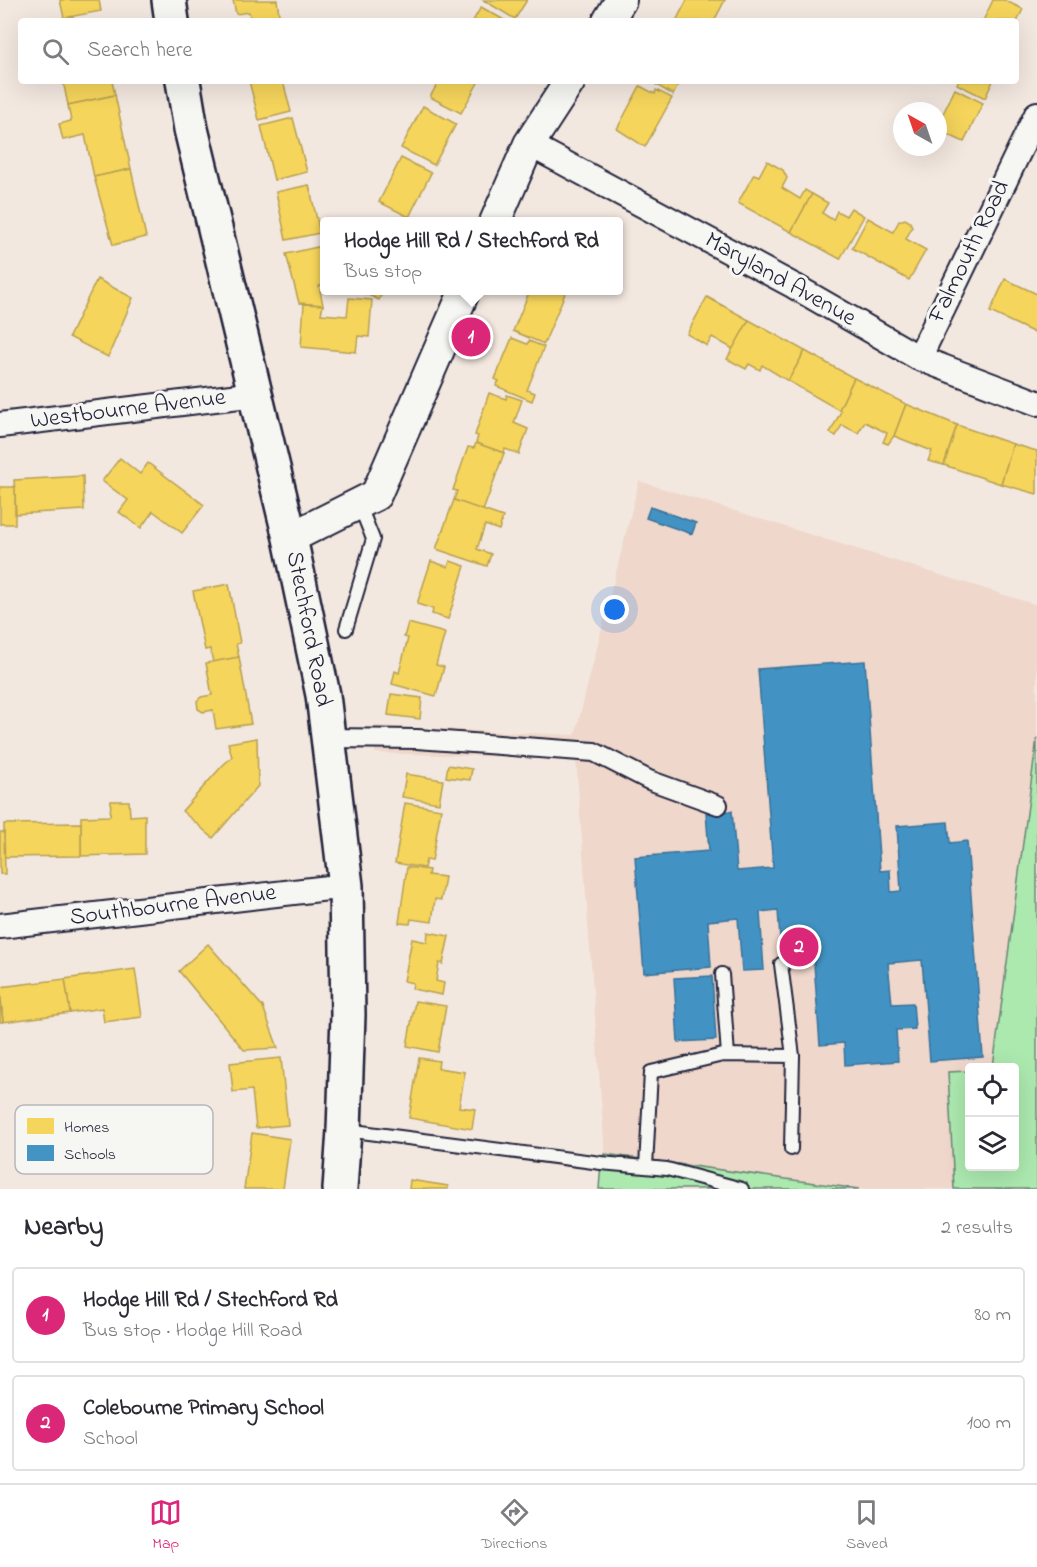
<!DOCTYPE html>
<html lang="en">
<head>
<meta charset="utf-8">
<style>
	body { margin:0; font-family:"Indie Flower",sans-serif; background:#f7f7f7; color:#2b2b33 }
	.controls { position:absolute; right:18px; bottom:18px; display:grid; overflow:hidden; border-radius:6px; box-shadow:0 6px 24px #0002 }
	.controls button { width:54px; height:54px; display:grid; place-items:center; padding:0; border:0; border-bottom:2px solid #e1e1e2; background:#fff; color:#2b2b33; font:30px sans-serif }
	.compass { position:absolute; left:893px; top:102px; width:54px; height:54px; border-radius:50%; background:#fff; box-shadow:0 6px 24px #0002; rotate:320deg }
	.you { position:absolute; left:615px; top:610px; width:21px; height:21px; margin:-15px; border:4px solid #fff; border-radius:50%; background:#1a73e8; box-shadow:0 0 0 9px #1a73e833 }
	.badge { display:grid; place-items:center; width:39px; height:39px; border-radius:50%; background:#db2777; color:#fff; font-size:20px; font-weight:700 }
	.pin { position:absolute; translate:-50% -50%; border:3px solid #fff; box-shadow:0 2px 6px #0006 }
	.popup { position:absolute; left:320px; top:217px; width:303px; height:78px; box-sizing:border-box; display:grid; place-content:center; border-radius:6px; background:#fff; filter:drop-shadow(0 2px 4px #0005); font-size:20px; white-space:nowrap; color:#7c7c81 }
	.popup b { font-size:22px; color:#2b2b33 }
	.popup::after { content:''; position:absolute; left:50%; top:100%; margin-left:-12px; border:12px solid transparent; border-top-color:#fff }
	.list { margin:0; padding:0; list-style:none }
	h2 { display:flex; justify-content:space-between; align-items:center; height:78px; margin:0; padding:0 24px; font-size:26px }
	h2 small { font-size:20px; font-weight:400; color:#7c7c81 }
	.list li { display:grid; grid-template-columns:39px 1fr auto; gap:18px; align-items:center; box-sizing:border-box; height:96px; margin:0 12px 12px; padding:0 12px; border:2px solid #e1e1e2; border-radius:6px }
	.list b { display:block; font-size:22px; white-space:nowrap }
	.list p { margin:0; font-size:20px; white-space:nowrap; color:#7c7c81 }
	.list em { font-size:20px; font-style:normal; color:#7c7c81 }
	.icon { flex:none; width:33px; height:33px; fill:none; stroke:currentColor; stroke-width:2; stroke-linecap:round; stroke-linejoin:round }
	.map { position:relative; flex:none; width:1037px; height:1189px; overflow:hidden }
	.search { position:absolute; background:#fff; box-shadow:0 6px 24px #0002; left:18px; right:18px; top:18px; height:66px; display:flex; align-items:center; gap:15px; box-sizing:border-box; padding:0 21px; border-radius:6px; color:#7c7c81; font-size:22px }
	.sheet { height:294px; background:#fff }
	nav { display:flex; justify-content:space-around; align-items:center; box-sizing:border-box; height:84px; border-top:2px solid #e1e1e2; background:#fff; font-size:16px; color:#7c7c81 }
	nav a { display:grid; justify-items:center; gap:3px }
	nav .on { color:#db2777 }
	.map>svg:first-child { display:block }
</style>
</head>
<body>
<div class="map">
<svg width="1037" height="1189" viewBox="0 0 1037 1189">
	<rect width="100%" height="100%" fill="#f3e8e0"/>
	<filter id="ink" filterUnits="userSpaceOnUse"><feTurbulence type="fractalNoise" baseFrequency=".0167" numOctaves="2"/><feDisplacementMap in="SourceGraphic" scale="12" xChannelSelector="R" yChannelSelector="G"/><feConvolveMatrix kernelMatrix="1 2 1 2 8 2 1 2 1" color-interpolation-filters="sRGB"/></filter>
	<g filter="url(#ink)">
		<path fill="#efd7cb" d="M639 481 1037 605V739L993 1067 970 1068 969 1071 948 1072 954 1189H859L605 1154 576 759 375 753V726L575 735Z"/>
		<g fill="#ace9af" stroke="#678675" stroke-width="1.5">
			<path d="M1037 738V1189H954L948 1072 969 1071 970 1166H1014V1068L993 1067Z"/>
			<path d="M605 1154 859 1189H599L601 1163Z"/>
		</g>
		<g fill="#f6d55c" stroke="#b69f52" stroke-width="1.5">
			<path d="M60 0H99L101 11 64 18Z"/>
			<path d="M233 0H277L280 21H251L249 12 236 14Z"/>
			<path d="M483 0H527L515 19Z"/>
			<path d="M687 0H725L714 21H676Z"/>
			<path d="M993 0H1004L1023 9 1016 24V21H983Z"/>
			<path d="M481 7 506 21H473Z"/>
			<path d="M63 81H112L115 95 68 105Z"/>
			<path d="M249 81H283L291 112 259 120Z"/>
			<path d="M439 81H479L461 113 430 97Z"/>
			<path d="M650 81H680L673 95Z"/>
			<path d="M958 81H993L985 98 957 84Z"/>
			<path d="M640 86 655 94 656 90 672 98 645 147 617 129Z"/>
			<path d="M955 89 983 103 964 142 938 130V124Z"/>
			<path d="M115 95 131 169 94 177 85 135 63 140 59 124 71 121 68 105Z"/>
			<path d="M423 106 456 124 434 165 401 148Z"/>
			<path d="M293 118 307 172 274 180 261 126Z"/>
			<path d="M401 158 431 173 409 217 379 202Z"/>
			<path d="M767 161 783 170 787 178 782 188 800 199 805 190 812 194 791 232 738 203 754 174 759 176Z"/>
			<path d="M131 169 146 237 113 245 94 177Z"/>
			<path d="M309 185 320 233 286 240 276 192Z"/>
			<path d="M812 194 828 203 822 213 833 220 837 211 846 216 851 208 864 216 840 259 791 232Z"/>
			<path d="M868 218 893 232 899 221 905 219 910 222 912 227 906 239 926 250 909 280 852 248Z"/>
			<path d="M322 246 324 257V285L319 286 323 305 299 303 286 254Z"/>
			<path d="M97 279 133 298 108 357 69 337Z"/>
			<path d="M1005 279 1037 294V334L990 312Z"/>
			<path d="M358 290H383L379 300Z"/>
			<path d="M530 290 566 291 544 344 513 331Z"/>
			<path d="M707 297 749 320 733 349 712 337 707 346 687 334Z"/>
			<path d="M349 298 372 300 369 337 358 336 356 352 301 347 304 304 323 305 321 314 347 316Z"/>
			<path d="M749 320 805 351 788 381 762 365 760 370 749 364 746 369 727 359Z"/>
			<path d="M512 338 527 344 529 341 544 347 527 390 535 393 532 401 496 386 499 381 495 379Z"/>
			<path d="M805 351 854 378 839 410 788 381Z"/>
			<path d="M854 378 906 404 894 436 888 444 883 442 887 433 865 422 858 433 842 425 836 436 830 433 841 411 839 410Z"/>
			<path d="M489 393 506 399 507 395 522 400 514 423 528 429 519 454 505 449 504 453 476 443 478 436 475 435Z"/>
			<path d="M906 404 957 425 944 465 928 461 932 451 894 436Z"/>
			<path d="M957 425 1013 444 1001 484 944 465Z"/>
			<path d="M476 443 504 453 483 511 454 500 457 491 453 490 468 447 474 448Z"/>
			<path d="M1013 444 1037 451V494L1001 484Z"/>
			<path d="M120 458 140 474 148 463 204 505 182 533 153 511 141 528 119 512 128 500 102 481Z"/>
			<path d="M83 476 84 510 16 514 14 480Z"/>
			<rect x="0" y="487" width="15" height="37"/>
			<path d="M454 500 503 517 499 530 485 525 477 549 491 554 487 566 436 549Z"/>
			<path d="M431 561 448 567 450 561 465 566 448 619 432 614 433 609 417 604Z"/>
			<path d="M229 584 240 643 236 644 239 657 213 662 210 649 205 650 193 591Z"/>
			<path d="M408 623 445 633 436 665 444 667 436 696 392 684 395 671 399 673 408 638 404 637Z"/>
			<path d="M239 657 251 724 216 729 213 710 203 712 198 709 197 701 201 697 212 695 206 663Z"/>
			<path d="M391 694 422 698 420 719 388 715Z"/>
			<path d="M257 738 258 786 213 838 182 811 223 765 232 757 228 743Z"/>
			<path d="M448 765 472 769 470 780 446 777Z"/>
			<path d="M406 774 443 780 439 803 402 797Z"/>
			<path d="M111 801H129L130 816 145 815V854L81 856V817L110 816Z"/>
			<path d="M405 803 441 809 432 861 426 860 424 868 395 863Z"/>
			<path d="M81 823V856L4 857V824Z"/>
			<path d="M0 832H4L5 874H0Z"/>
			<path d="M407 867 429 870 428 875 445 877 441 900 435 899 432 922 411 919 410 924 399 923Z"/>
			<path d="M428 932 449 936 443 964 439 963 436 981 444 983 442 995 412 989 413 983 404 981 412 939 427 942Z"/>
			<path d="M208 944 263 1007 278 1048 244 1050 179 971Z"/>
			<path d="M135 969 142 1017 104 1022 102 1008 70 1013 65 979Z"/>
			<path d="M65 979 70 1013 3 1022 0 987Z"/>
			<path d="M0 997 3 1022H0Z"/>
			<path d="M415 1001 446 1006 438 1052 407 1046Z"/>
			<path d="M281 1058 288 1125 256 1128 252 1090 233 1092 230 1063Z"/>
			<path d="M419 1058 439 1061 438 1068 465 1072 459 1107 475 1109 472 1129 409 1118Z"/>
			<path d="M252 1133 290 1139 283 1189H244Z"/>
			<path d="M410 1180 448 1186V1189H409Z"/>
		</g>
		<g fill="#4393c3" stroke="#39719a" stroke-width="1.5">
			<path d="M650 507 696 523 692 534 646 518Z"/>
			<path d="M865 661 880 871 890 870 891 892 901 891 897 826 948 822 950 843 967 841 983 1057 930 1061 922 960 888 963 892 1004 913 1003 915 1029 896 1030 898 1061 845 1065 844 1043 820 1045 812 937 780 939 778 910 760 912 764 970 742 971 738 918 708 921 711 967 644 973 635 857 709 851 706 813 732 811 737 871 773 868 758 669Z"/>
			<path d="M712 976 716 1040 678 1042 674 978Z"/>
		</g>
		<g fill="none" stroke-linecap="round" stroke-linejoin="round">
			<g stroke="#22223b" stroke-width="16">
				<g id="service">
					<path d="M346 629 373 539 359 504"/>
					<path d="M781 964 793 1056"/>
					<path d="M722 974 728 1055"/>
					<path d="M346 1130 601 1163 667 1169 742 1189"/>
					<path d="M646 1167 651 1072 723 1055 793 1056 791 1149"/>
				</g>
			</g>
			<g stroke="#22223b" stroke-width="22">
				<path id="pedestrian" d="M328 738 417 739 594 752 649 780 718 805"/>
			</g>
			<g stroke="#22223b" stroke-width="28">
				<g id="minor">
					<path d="M529 144 794 286 919 358 1037 403"/>
					<path d="M919 358 1037 114"/>
					<path d="M0 425 256 394"/>
					<path d="M0 926 346 886"/>
				</g>
			</g>
			<g stroke="#22223b" stroke-width="34">
				<g id="tertiary">
					<path d="M608 21 621 0"/>
					<path d="M495 222 529 144 570 81"/>
					<path d="M290 538 376 495 465 290"/>
				</g>
			</g>
			<g stroke="#22223b" stroke-width="38">
				<g id="secondary">
					<path d="M169 0 172 21"/>
					<path d="M183 81 191 129 290 538 323 695 346 886 348 1015 344 1130 340 1189"/>
				</g>
			</g>
			<use href="#service" stroke="#f6f6f2" stroke-width="12"/>
			<use href="#pedestrian" stroke="#f6f6f2" stroke-width="18"/>
			<use href="#minor" stroke="#f6f6f2" stroke-width="24"/>
			<use href="#tertiary" stroke="#f6f6f2" stroke-width="30"/>
			<use href="#secondary" stroke="#f6f6f2" stroke-width="33"/>
		</g>
	</g>
	<g text-anchor="middle" dominant-baseline="central" stroke-width="6" stroke-linejoin="round" paint-order="stroke">
		<g font-size="24" fill="#22223b" stroke="#f6f6f2">
			<text transform="translate(970 252) rotate(-64)">Falmouth Road</text>
			<text transform="translate(780 280) rotate(29)">Maryland Avenue</text>
			<text transform="translate(128 410) rotate(-7)">Westbourne Avenue</text>
			<text transform="translate(308 629) rotate(79)">Stechford Road</text>
			<text transform="translate(173 906) rotate(-7)">Southbourne Avenue</text>
		</g>
	</g>
	<rect x="15" y="1105" width="198" height="69" rx="9" fill="#f6f6f2" stroke="#b6b6bb" stroke-width="1.5"/>
	<rect x="27" y="1118" width="27" height="16" fill="#f6d55c"/>
	<rect x="27" y="1145" width="27" height="16" fill="#4393c3"/>
	<g font-size="16" fill="#22223b">
		<text x="64" y="1132">Homes</text>
		<text x="64" y="1159">Schools</text>
	</g>
</svg>
<div class="controls">
<button><svg class="icon" aria-label="locate" viewBox="0 0 24 24"><circle cx="12" cy="12" r="6"/><path d="M12 2v4M12 18v4M2 12h4M18 12h4"/></svg></button>
<button><svg class="icon" aria-label="layers" viewBox="0 0 24 24"><path d="M12 4l9 5-9 5-9-5zM3 14l9 5 9-5"/></svg></button>
</div>
<svg class="compass" viewBox="-18 -18 36 36"><path d="M0-13l5 13h-10z" fill="#e53935"/><path d="M0 13l5-13h-10z" fill="#7c7c81"/></svg>
<div class="you"></div>
<div class="pin badge" style="left:471px;top:337px">1</div>
<div class="popup"><b>Hodge Hill Rd / Stechford Rd</b>Bus stop</div>
<div class="pin badge" style="left:799px;top:947px">2</div>
<div class="search"><svg class="icon" aria-label="search" viewBox="0 0 24 24"><circle cx="10" cy="10" r="6"/><path d="M15 15l6 6"/></svg>Search here</div>
</div>
<section class="sheet">
<h2>Nearby<small>2 results</small></h2>
<ul class="list">
<li><span class="badge">1</span><div><b>Hodge Hill Rd / Stechford Rd</b><p>Bus stop · Hodge Hill Road</p></div><em>80 m</em></li>
<li><span class="badge">2</span><div><b>Colebourne Primary School</b><p>School</p></div><em>100 m</em></li>
</ul>
</section>
<nav>
<a class="on"><svg class="icon" aria-label="map" viewBox="0 0 24 24"><path d="M3 6l6-2 6 2 6-2v14l-6 2-6-2-6 2zM9 4v14M15 6v14"/></svg>Map</a>
<a><svg class="icon" aria-label="directions" viewBox="0 0 24 24"><path d="M12 3l9 9-9 9-9-9zM9 14v-3h6M13 9l2 2-2 2"/></svg>Directions</a>
<a><svg class="icon" aria-label="saved" viewBox="0 0 24 24"><path d="M7 4h10v16l-5-4-5 4z"/></svg>Saved</a>
</nav>
</body>
</html>
